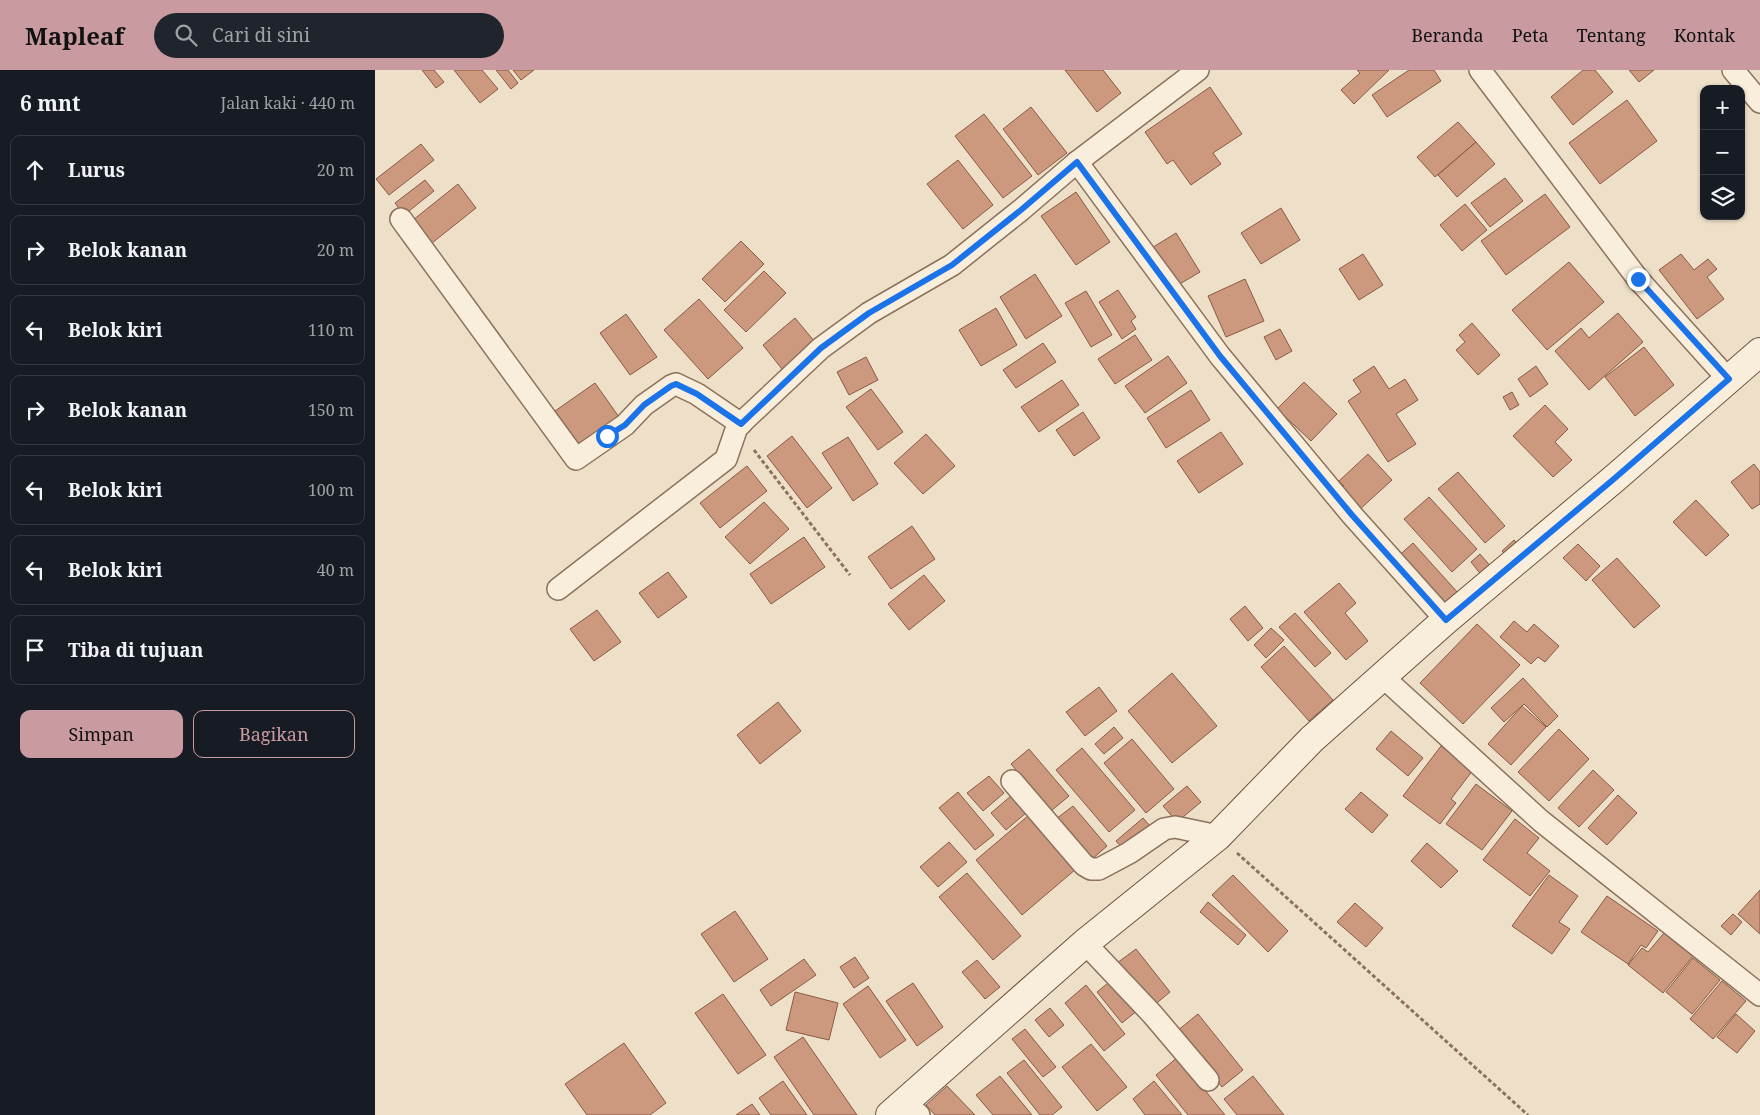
<!DOCTYPE html>
<html lang="id">
<head>
<meta charset="utf-8">
<style>
	body { margin:0; font-family:"Noto Serif",serif; background:#20242c; color:#f1f3f6 }
	.controls { position:absolute; right:15px; top:15px; display:grid; overflow:hidden; border-radius:10px; box-shadow:0 1px 4px #0004 }
	.controls button { width:45px; height:45px; display:grid; place-items:center; padding:0; border:0; border-bottom:1px solid #363941; background:#171b24; color:#f1f3f6; font:25px sans-serif }
	.stop { position:absolute; width:15px; height:15px; margin:-11px; border:4px solid #1a73e8; border-radius:50%; background:#fff }
	.stop.end { background:#1a73e8; border-color:#fff; box-shadow:0 1px 5px #0008 }
	.list { margin:0; padding:0; list-style:none }
	h2 { display:flex; justify-content:space-between; align-items:center; height:65px; margin:0; padding:0 20px; font-size:21px }
	h2 small { font-size:16px; font-weight:400; color:#9ea1a6 }
	.list li { display:grid; grid-template-columns:32px 1fr auto; gap:15px; align-items:center; box-sizing:border-box; height:70px; margin:0 10px 10px; padding:0 10px; border:1px solid #363941; border-radius:10px }
	.list b { display:block; font-size:19px; white-space:nowrap }
	.list em { font-size:16px; font-style:normal; color:#9ea1a6 }
	.actions { display:flex; gap:10px; padding:15px 20px }
	.actions a { flex:1; padding:11px 0; border:1px solid #c99a9f; border-radius:10px; text-align:center; font-size:18px; color:#c99a9f }
	.actions .main { background:#c99a9f; color:#111 }
	.icon { flex:none; width:28px; height:28px; fill:none; stroke:currentColor; stroke-width:2; stroke-linecap:round; stroke-linejoin:round }
	.map { position:relative; flex:none; width:1385px; height:1045px; overflow:hidden }
	header { display:flex; align-items:center; gap:30px; box-sizing:border-box; height:70px; padding:0 25px; background:#c99a9f; color:#111 }
	header strong { font-size:24px }
	nav { display:flex; gap:28px; margin-inline-start:auto; font-size:18px }
	.search { width:350px; height:45px; background:#20242c; display:flex; align-items:center; gap:12px; box-sizing:border-box; padding:0 18px; border-radius:28px; color:#9ea1a6; font-size:19px }
	main { display:flex }
	aside { flex:1; background:#171b24 }
	.map>svg:first-child { display:block }
</style>
</head>
<body>
<header>
<strong>Mapleaf</strong>
<div class="search"><svg class="icon" aria-label="search" viewBox="0 0 24 24"><circle cx="10" cy="10" r="6"/><path d="M15 15l6 6"/></svg>Cari di sini</div>
<nav><a>Beranda</a><a>Peta</a><a>Tentang</a><a>Kontak</a></nav>
</header>
<main>
<aside>
<h2>6 mnt<small>Jalan kaki · 440 m</small></h2>
<ul class="list">
<li><svg class="icon" aria-label="ahead" viewBox="0 0 24 24"><path d="M12 20V5M6 11l6-6 6 6"/></svg><div><b>Lurus</b></div><em>20 m</em></li>
<li><svg class="icon" aria-label="right" viewBox="0 0 24 24"><path d="M7 20v-9h11M14 6l5 5-5 5"/></svg><div><b>Belok kanan</b></div><em>20 m</em></li>
<li><svg class="icon" aria-label="left" viewBox="0 0 24 24"><path d="M17 20v-9H6M10 6l-5 5 5 5"/></svg><div><b>Belok kiri</b></div><em>110 m</em></li>
<li><svg class="icon" aria-label="right" viewBox="0 0 24 24"><path d="M7 20v-9h11M14 6l5 5-5 5"/></svg><div><b>Belok kanan</b></div><em>150 m</em></li>
<li><svg class="icon" aria-label="left" viewBox="0 0 24 24"><path d="M17 20v-9H6M10 6l-5 5 5 5"/></svg><div><b>Belok kiri</b></div><em>100 m</em></li>
<li><svg class="icon" aria-label="left" viewBox="0 0 24 24"><path d="M17 20v-9H6M10 6l-5 5 5 5"/></svg><div><b>Belok kiri</b></div><em>40 m</em></li>
<li><svg class="icon" aria-label="arrive" viewBox="0 0 24 24"><path d="M6 21V4h12l-3 4 3 4H6"/></svg><div><b>Tiba di tujuan</b></div></li>
</ul>
<div class="actions"><a class="main">Simpan</a><a>Bagikan</a></div>
</aside>
<div class="map">
<svg width="1385" height="1045" viewBox="0 0 1385 1045">
	<rect width="100%" height="100%" fill="#eee0c8"/>
	<g fill="#cc997e" stroke="#8a5a43">
		<path d="M47 0H59L69 12 61 18Z"/>
		<path d="M79 0H107L123 19 105 33Z"/>
		<path d="M121 0H133L143 13 136 19Z"/>
		<path d="M138 0H159L146 10Z"/>
		<path d="M690 0H728L746 23 722 42Z"/>
		<path d="M982 0H1014L979 34 966 20 985 3Z"/>
		<path d="M1034 0H1059L1066 11 1012 47 997 25Z"/>
		<path d="M1208 0H1220L1238 22 1198 55 1176 27Z"/>
		<path d="M1254 0H1279L1264 12Z"/>
		<path d="M835 17 867 64 838 83 846 94 816 115 798 90 792 94 770 62Z"/>
		<path d="M1252 30 1282 71 1225 114 1194 73Z"/>
		<path d="M656 37 692 83 663 105 628 59Z"/>
		<path d="M609 44 657 106 628 128 580 66Z"/>
		<path d="M1083 52 1101 72 1060 107 1042 87Z"/>
		<path d="M1101 72 1120 94 1082 127 1063 105Z"/>
		<path d="M46 74 59 90 14 125 1 109Z"/>
		<path d="M583 90 618 135 588 159 552 114Z"/>
		<path d="M1130 108 1148 131 1115 157 1096 133Z"/>
		<path d="M50 110 59 121 29 145 20 133Z"/>
		<path d="M83 114 101 138 57 173 38 150Z"/>
		<path d="M701 122 735 172 701 195 666 146Z"/>
		<path d="M1170 124 1195 157 1131 205 1106 171Z"/>
		<path d="M1090 134 1112 160 1087 181 1065 155Z"/>
		<path d="M906 138 925 170 886 194 866 163Z"/>
		<path d="M801 163 825 202 798 218 775 179Z"/>
		<path d="M366 171 389 194 350 232 327 209Z"/>
		<path d="M988 184 1008 215 984 230 964 199Z"/>
		<path d="M1306 184 1319 200 1333 189 1342 199 1332 207 1349 229 1322 249 1284 200Z"/>
		<path d="M1194 192 1229 232 1172 280 1137 240Z"/>
		<path d="M389 201 411 223 371 262 349 240Z"/>
		<path d="M660 204 687 246 651 269 625 227Z"/>
		<path d="M870 209 889 251 851 267 833 226Z"/>
		<path d="M743 220 761 247 756 251 761 259 747 269 724 232Z"/>
		<path d="M711 221 737 265 716 277 690 233Z"/>
		<path d="M324 229 368 278 333 309 289 260Z"/>
		<path d="M621 238 642 275 606 296 584 260Z"/>
		<path d="M1243 243 1268 272 1214 320 1180 281 1206 258 1214 268Z"/>
		<path d="M251 244 282 287 255 305 225 263Z"/>
		<path d="M420 248 440 272 407 299 388 275Z"/>
		<path d="M1097 253 1125 285 1103 305 1081 280 1090 272 1084 265Z"/>
		<path d="M905 259 917 281 901 290 889 267Z"/>
		<path d="M760 265 777 290 740 314 723 289Z"/>
		<path d="M668 273 681 292 641 318 628 300Z"/>
		<path d="M1269 277 1299 315 1260 346 1230 307Z"/>
		<path d="M793 286 812 313 770 343 750 316Z"/>
		<path d="M491 287 503 310 474 325 462 302Z"/>
		<path d="M999 296 1014 319 1030 309 1043 330 1021 344 1041 374 1013 392 973 331 986 322 978 310Z"/>
		<path d="M1161 296 1173 314 1155 327 1143 309Z"/>
		<path d="M687 310 704 335 664 362 646 337Z"/>
		<path d="M929 312 962 344 936 371 902 339Z"/>
		<path d="M220 313 244 347 204 374 180 341Z"/>
		<path d="M496 319 528 362 503 380 471 337Z"/>
		<path d="M816 320 835 350 791 378 772 348Z"/>
		<path d="M1137 322 1144 335 1135 340 1128 327Z"/>
		<path d="M1170 335 1193 359 1180 372 1197 390 1178 407 1138 366Z"/>
		<path d="M708 342 725 368 699 386 681 360Z"/>
		<path d="M846 362 868 394 824 423 802 391Z"/>
		<path d="M551 364 580 396 548 424 519 393Z"/>
		<path d="M417 366 457 418 432 438 392 386Z"/>
		<path d="M473 367 503 414 478 431 447 383Z"/>
		<path d="M993 384 1017 410 983 441 964 421 969 416 964 411Z"/>
		<path d="M1379 394 1385 402V434L1377 439 1356 412Z"/>
		<path d="M372 396 392 421 345 458 325 433Z"/>
		<path d="M1083 402 1130 456 1110 473 1063 419Z"/>
		<path d="M1054 427 1102 479 1077 502 1029 449Z"/>
		<path d="M1321 430 1354 465 1331 486 1298 452Z"/>
		<path d="M389 432 414 459 375 494 350 467Z"/>
		<path d="M537 456 560 489 516 519 493 487Z"/>
		<path d="M429 467 450 497 396 534 375 504Z"/>
		<path d="M1139 470 1148 479 1136 491 1127 481Z"/>
		<path d="M1038 473 1084 524 1066 539 1020 489Z"/>
		<path d="M1203 474 1225 496 1211 511 1188 488Z"/>
		<path d="M1105 484 1118 499 1108 507 1096 492Z"/>
		<path d="M1242 488 1285 536 1259 558 1217 510Z"/>
		<path d="M293 502 312 527 283 548 264 523Z"/>
		<path d="M549 505 570 531 534 560 513 534Z"/>
		<path d="M964 513 981 533 970 543 993 571 971 590 929 542Z"/>
		<path d="M870 536 888 558 873 571 855 549Z"/>
		<path d="M222 540 246 572 219 591 195 559Z"/>
		<path d="M920 543 956 583 940 597 904 557Z"/>
		<path d="M1139 551 1152 562 1159 554 1184 576 1170 592 1163 587 1156 594 1125 567Z"/>
		<path d="M1102 554 1145 595 1088 654 1045 613Z"/>
		<path d="M896 558 909 570 891 588 879 575Z"/>
		<path d="M909 576 958 630 934 651 886 597Z"/>
		<path d="M797 603 842 656 797 693 753 641Z"/>
		<path d="M1148 608 1183 646 1172 657 1149 634 1129 652 1116 638Z"/>
		<path d="M724 617 742 641 710 666 691 642Z"/>
		<path d="M403 632 426 661 385 694 362 665Z"/>
		<path d="M1147 636 1171 657 1136 695 1113 674Z"/>
		<path d="M739 657 748 668 729 684 720 674Z"/>
		<path d="M1184 659 1214 689 1174 731 1143 702Z"/>
		<path d="M1016 661 1048 688 1033 706 1001 679Z"/>
		<path d="M757 669 799 719 771 743 729 693Z"/>
		<path d="M1066 676 1098 700 1076 729 1081 733 1065 754 1028 726Z"/>
		<path d="M707 678 760 740 734 762 681 700Z"/>
		<path d="M654 679 694 726 676 741 636 694Z"/>
		<path d="M1218 700 1239 720 1204 757 1183 738Z"/>
		<path d="M614 706 629 723 608 741 592 723Z"/>
		<path d="M1101 714 1137 741 1107 780 1071 754Z"/>
		<path d="M812 716 826 732 802 752 788 736Z"/>
		<path d="M583 722 619 765 600 780 564 738Z"/>
		<path d="M986 722 1013 745 997 763 970 739Z"/>
		<path d="M1243 725 1262 743 1232 775 1213 758Z"/>
		<path d="M636 726 651 743 631 760 616 743Z"/>
		<path d="M698 736 732 776 716 790 681 749Z"/>
		<path d="M654 745 701 799 647 845 601 790Z"/>
		<path d="M768 748 776 757 749 780 741 771Z"/>
		<path d="M1140 749 1164 768 1152 783 1175 801 1155 826 1108 790Z"/>
		<path d="M574 772 592 792 563 817 545 797Z"/>
		<path d="M1052 773 1083 801 1066 818 1036 791Z"/>
		<path d="M592 803 646 866 618 890 564 827Z"/>
		<path d="M858 805 913 861 893 882 837 825Z"/>
		<path d="M1174 805 1203 826 1184 852 1195 859 1177 884 1137 856Z"/>
		<path d="M1385 820V864L1363 844Z"/>
		<path d="M1232 826 1283 861 1271 878 1266 875 1253 894 1206 862Z"/>
		<path d="M833 832 871 865 863 875 825 842Z"/>
		<path d="M980 833 1008 858 991 877 962 852Z"/>
		<path d="M360 841 393 889 359 912 326 864Z"/>
		<path d="M1358 844 1367 852 1356 865 1346 856Z"/>
		<path d="M1289 863 1318 886 1288 923 1253 895 1267 878 1273 882Z"/>
		<path d="M761 879 795 922 777 937 742 893Z"/>
		<path d="M480 887 494 908 479 918 465 897Z"/>
		<path d="M1318 888 1345 910 1317 944 1291 922Z"/>
		<path d="M429 889 441 905 396 936 385 920Z"/>
		<path d="M602 890 625 917 610 929 587 902Z"/>
		<path d="M738 909 763 940 747 953 722 922Z"/>
		<path d="M1347 911 1371 931 1338 969 1315 949Z"/>
		<path d="M538 913 568 957 542 976 511 931Z"/>
		<path d="M711 915 750 964 729 981 690 933Z"/>
		<path d="M493 916 531 970 505 988 468 934Z"/>
		<path d="M420 922 463 933 454 970 411 960Z"/>
		<path d="M348 924 391 985 363 1004 320 943Z"/>
		<path d="M675 938 689 955 674 967 660 950Z"/>
		<path d="M823 944 868 1000 847 1017 802 961Z"/>
		<path d="M1361 944 1380 961 1362 983 1342 967Z"/>
		<path d="M650 959 681 997 668 1007 637 969Z"/>
		<path d="M428 967 482 1045H439L399 987Z"/>
		<path d="M249 973 291 1033 275 1045H212L190 1014Z"/>
		<path d="M716 974 752 1017 722 1041 687 997Z"/>
		<path d="M803 987 850 1045H813L781 1005Z"/>
		<path d="M649 990 687 1037 677 1045H665L632 1003Z"/>
		<path d="M625 1006 657 1045H618L601 1025Z"/>
		<path d="M878 1006 909 1045H862L849 1029Z"/>
		<path d="M408 1011 432 1045H396L384 1028Z"/>
		<path d="M779 1011 807 1045H770L758 1029Z"/>
		<path d="M572 1016 600 1045H560L551 1035Z"/>
		<path d="M377 1034 385 1045H361Z"/>
	</g>
	<g fill="none" stroke-linecap="round" stroke-linejoin="round">
		<g stroke="#8b725d" stroke-width="24">
			<g id="street">
				<path d="M1105 0 1263 209 1353 309"/>
				<path d="M1358 0 1385 32"/>
				<path d="M702 92 845 286 977 445 1071 550"/>
				<path d="M26 149 201 389 250 355 269 335 296 316 301 314 322 324 366 354"/>
				<path d="M183 519 351 389 362 357 446 278 494 243 577 195 646 140 702 92 823 0"/>
				<path d="M1008 607 1166 751 1385 925"/>
				<path d="M637 711 709 795 716 799H724L754 783 789 759 800 757 843 766"/>
				<path d="M710 873 778 945 833 1010"/>
				<path d="M530 1033 544 1045"/>
			</g>
		</g>
		<g stroke="#6c5340" stroke-width="30">
			<path id="secondary" d="M515 1045 710 873 843 766 937 669 1071 550 1240 408 1385 282"/>
		</g>
		<g stroke="#8b725d" stroke-width="3" stroke-dasharray="4 2.5" stroke-linecap="butt">
			<path d="M379 380 475 505"/>
			<path d="M862 783 1153 1045"/>
		</g>
		<use href="#street" stroke="#f9eedb" stroke-width="21"/>
		<use href="#secondary" stroke="#f9eedb" stroke-width="28"/>
	</g>
	<g fill="none" stroke-linecap="round" stroke-linejoin="round">
		<path stroke="#1a73e8" stroke-width="6" d="M232 366 250 355 269 335 296 316 301 314 322 324 366 354 446 278 494 243 577 195 646 140 702 92 845 286 977 445 1071 550 1240 408 1354 309 1263 209"/>
	</g>
</svg>
<div class="controls">
<button>+</button>
<button>−</button>
<button><svg class="icon" aria-label="layers" viewBox="0 0 24 24"><path d="M12 4l9 5-9 5-9-5zM3 14l9 5 9-5"/></svg></button>
</div>
<div class="stop" style="left:232px;top:366px"></div>
<div class="stop end" style="left:1263px;top:209px"></div>
</div>
</main>
</body>
</html>
